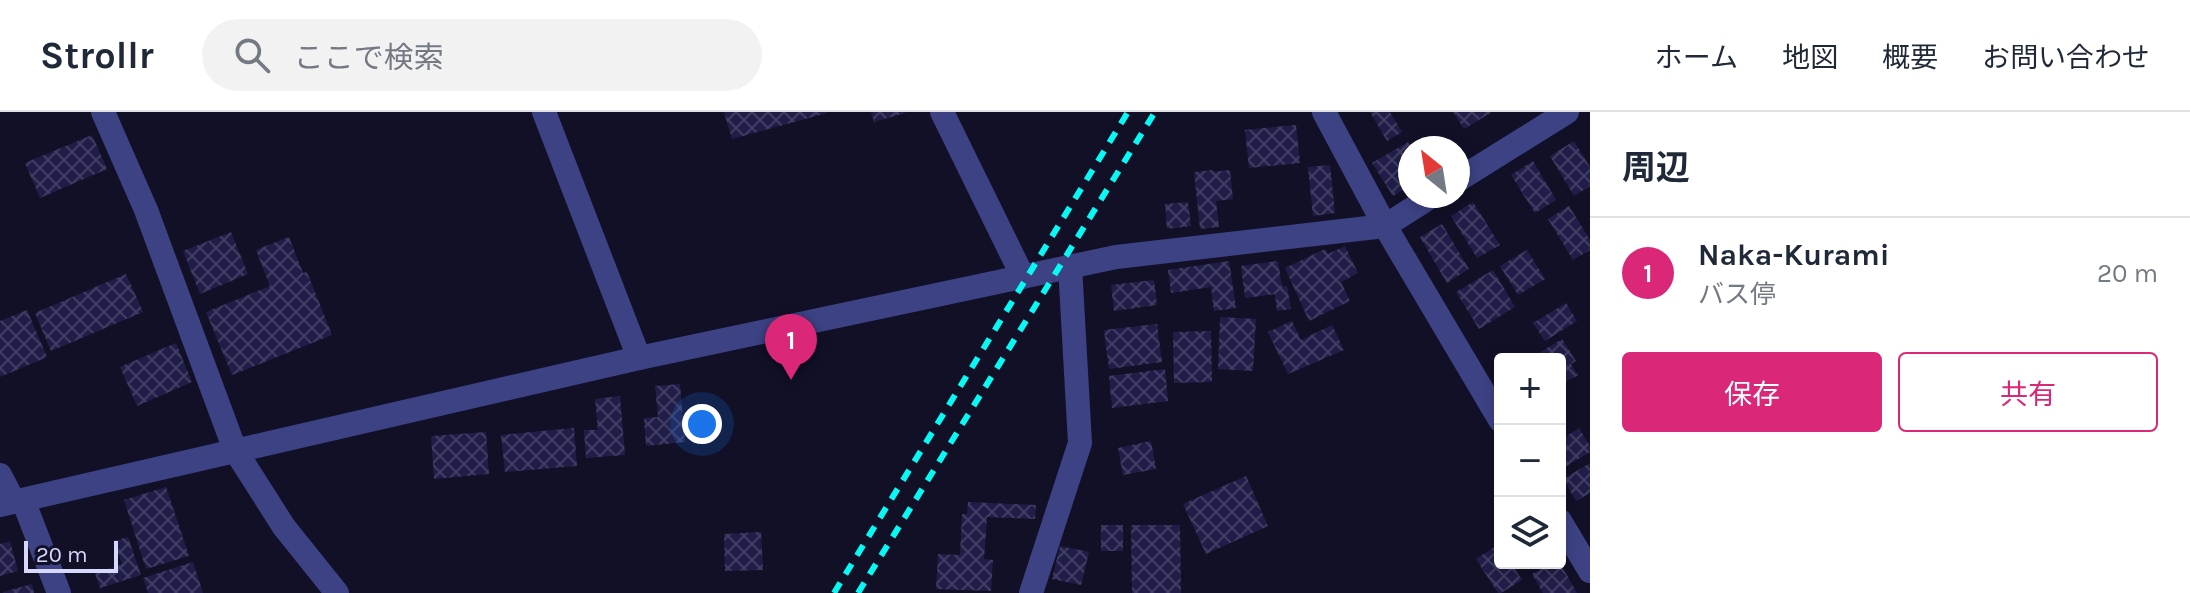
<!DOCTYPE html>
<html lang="ja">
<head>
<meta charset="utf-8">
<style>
	body { margin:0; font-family:Karla,"Noto Sans JP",sans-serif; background:#f2f2f3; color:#1f2937 }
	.controls { position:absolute; right:24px; bottom:24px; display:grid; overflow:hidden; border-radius:8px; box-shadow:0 4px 12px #0003 }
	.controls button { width:72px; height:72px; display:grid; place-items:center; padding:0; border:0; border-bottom:2px solid #e0e1e3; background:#fff; color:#1f2937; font:40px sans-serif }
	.compass { position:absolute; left:1398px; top:24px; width:72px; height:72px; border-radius:50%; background:#fff; box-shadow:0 4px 12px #0003; rotate:330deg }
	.scale { position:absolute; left:24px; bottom:20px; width:94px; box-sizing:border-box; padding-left:8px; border:4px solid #d7d8fe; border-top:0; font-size:22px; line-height:28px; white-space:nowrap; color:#d7d8fe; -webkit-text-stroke:6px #111027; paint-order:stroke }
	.you { position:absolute; left:702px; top:312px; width:28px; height:28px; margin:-20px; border:6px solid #fff; border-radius:50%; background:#1a73e8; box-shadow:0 0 0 12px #1a73e833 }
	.badge { display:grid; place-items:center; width:52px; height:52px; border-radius:50%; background:#db2777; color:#fff; font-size:26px; font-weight:700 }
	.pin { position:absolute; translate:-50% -66px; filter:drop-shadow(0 2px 4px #0008) }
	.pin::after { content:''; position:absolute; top:42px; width:28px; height:24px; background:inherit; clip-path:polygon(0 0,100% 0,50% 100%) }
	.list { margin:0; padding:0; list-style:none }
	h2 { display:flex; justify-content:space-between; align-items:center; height:104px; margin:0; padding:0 32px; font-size:34px }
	h2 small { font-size:26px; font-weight:400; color:#747a83 }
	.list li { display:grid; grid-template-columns:52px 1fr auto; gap:24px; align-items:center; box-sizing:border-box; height:112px; padding:0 32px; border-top:2px solid #e0e1e3 }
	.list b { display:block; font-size:30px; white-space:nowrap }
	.list p { margin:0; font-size:26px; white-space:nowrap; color:#747a83 }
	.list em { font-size:26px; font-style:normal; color:#747a83 }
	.actions { display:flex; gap:16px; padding:24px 32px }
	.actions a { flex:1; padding:18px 0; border:2px solid #db2777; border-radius:8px; text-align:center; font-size:28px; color:#db2777 }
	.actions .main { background:#db2777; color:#fff }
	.icon { flex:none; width:44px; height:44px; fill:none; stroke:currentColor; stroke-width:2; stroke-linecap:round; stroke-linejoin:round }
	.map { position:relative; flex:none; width:1590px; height:481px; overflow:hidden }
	header { display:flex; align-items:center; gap:48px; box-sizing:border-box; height:112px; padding:0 40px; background:#fff; border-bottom:2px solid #e0e1e3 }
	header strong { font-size:38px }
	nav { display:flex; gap:44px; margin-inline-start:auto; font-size:28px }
	.search { width:560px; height:72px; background:#f2f2f3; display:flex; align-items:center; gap:20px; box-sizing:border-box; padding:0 28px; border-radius:44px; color:#747a83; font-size:30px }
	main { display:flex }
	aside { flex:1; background:#fff }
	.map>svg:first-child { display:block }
</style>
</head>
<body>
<header>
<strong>Strollr</strong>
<div class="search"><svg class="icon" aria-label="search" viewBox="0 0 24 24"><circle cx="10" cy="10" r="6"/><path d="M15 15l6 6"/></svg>ここで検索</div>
<nav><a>ホーム</a><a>地図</a><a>概要</a><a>お問い合わせ</a></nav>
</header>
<main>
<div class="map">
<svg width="1590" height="481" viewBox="0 0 1590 481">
	<defs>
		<pattern id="building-cross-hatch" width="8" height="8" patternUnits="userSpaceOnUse" patternTransform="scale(2)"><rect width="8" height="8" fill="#201d48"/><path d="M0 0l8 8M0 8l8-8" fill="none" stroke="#403d63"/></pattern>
	</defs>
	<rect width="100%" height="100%" fill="#111027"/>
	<g fill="url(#building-cross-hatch)">
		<path d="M724 0H827V1L732 27Z"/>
		<path d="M871 0H905V1L874 10Z"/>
		<path d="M1370 0H1390L1402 20 1387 29Z"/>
		<path d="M1453 0H1492L1464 17Z"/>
		<path d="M1296 13 1300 51 1249 56 1245 18Z"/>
		<path d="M92 23 107 57 40 86 25 51Z"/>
		<path d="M1574 29 1590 55V74L1574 84 1550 44Z"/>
		<path d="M1408 30 1411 36 1410 74 1393 84 1372 51Z"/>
		<path d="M1533 49 1556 88 1535 101 1511 63Z"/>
		<path d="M1330 53 1335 101 1313 104 1308 55Z"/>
		<path d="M1213 58V60L1230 58 1233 87 1216 89 1219 115 1200 117 1194 60Z"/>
		<path d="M1188 90 1191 114 1167 117 1165 92Z"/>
		<path d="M1473 90 1500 133 1477 146 1451 104Z"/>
		<path d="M1569 94 1590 128V138L1573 148 1548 107Z"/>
		<path d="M1442 112 1469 157 1447 171 1420 125Z"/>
		<path d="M231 120 248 162 200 182 183 139Z"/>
		<path d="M289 125 303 161 307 160 332 223 232 263 206 200 270 174 256 138Z"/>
		<path d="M1345 134 1358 161 1341 170 1350 189 1309 209 1285 156 1325 137 1328 142Z"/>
		<path d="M1527 138 1545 167 1518 183 1500 154Z"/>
		<path d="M1229 149 1236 196 1214 199 1211 175 1171 181 1168 158Z"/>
		<path d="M1278 149 1282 175 1287 174 1291 197 1277 199 1275 182 1245 186 1241 154Z"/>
		<path d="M1493 158 1515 195 1479 217 1456 180Z"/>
		<path d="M126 162 143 200 51 239 35 201Z"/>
		<path d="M1154 168 1157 193 1114 199 1111 173Z"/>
		<path d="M1566 191 1577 209 1545 229 1533 211Z"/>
		<path d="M27 198 47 245 0 265V209Z"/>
		<path d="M1220 205 1256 207 1253 259 1218 257Z"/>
		<path d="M1292 209 1301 228 1332 213 1344 238 1288 262 1268 220Z"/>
		<path d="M1157 212 1162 250 1109 257 1104 218Z"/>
		<path d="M1211 219 1212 270 1174 271 1173 220Z"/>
		<path d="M1562 227 1576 249 1571 252 1578 263 1560 273V247H1529Z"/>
		<path d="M176 231 192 270 137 294 120 255Z"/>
		<path d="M1165 257 1168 289 1112 296 1109 264Z"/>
		<path d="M680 272 685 330 646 334 644 306 658 305 655 274Z"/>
		<path d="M620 284 625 343 586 346 584 318H598L595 287Z"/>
		<path d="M574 316 577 354 505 360 501 323Z"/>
		<path d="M1579 316 1590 334V340L1560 358V328Z"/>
		<path d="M486 320 489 362 434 367 431 324Z"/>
		<path d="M1151 329 1156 357 1123 363 1118 336Z"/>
		<path d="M1590 351V381L1576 389 1563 367Z"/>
		<path d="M1246 364 1268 414 1206 442 1183 392Z"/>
		<path d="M166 375 189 444 146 457 124 388Z"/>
		<path d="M968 390 1036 393 1035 407 987 405 984 447 993 448 991 479 936 477 938 442 960 443 962 402H967Z"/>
		<rect x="1101" y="413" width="22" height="26"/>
		<path d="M1131 413H1180L1181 481H1132Z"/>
		<path d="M761 420 763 458 725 459 724 422Z"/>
		<path d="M128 425 141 463 100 476 95 461 122 452 114 429Z"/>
		<path d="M10 429 18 459 0 464V432Z"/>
		<path d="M1499 432 1500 451H1511L1522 468 1501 481H1498L1476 447Z"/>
		<path d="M1060 434 1089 440 1081 473 1052 467Z"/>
		<path d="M193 450 203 481H148L143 466Z"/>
		<path d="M1551 451H1560L1577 481H1543L1532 462Z"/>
		<path d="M32 472 34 481H3V480Z"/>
	</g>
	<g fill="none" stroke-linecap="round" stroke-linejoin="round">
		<g stroke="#3d4285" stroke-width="24">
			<path d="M103 0 146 98 235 338 284 415 337 481"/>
			<path d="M544 0 639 246"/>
			<path d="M942 0 1023 165"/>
			<path d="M1324 0 1385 114 1500 308"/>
			<path d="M1458 68 1567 0"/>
			<path d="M0 363 14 390"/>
			<path d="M23 388 59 481"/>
			<path d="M0 393 639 246 1116 145 1385 114 1432 84"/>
			<path d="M1560 409 1590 459"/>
			<path d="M1031 481 1080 331 1070 154"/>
		</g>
		<g stroke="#08f9f4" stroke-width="6" stroke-dasharray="12 10" stroke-linecap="butt">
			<path d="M834 481 1128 0"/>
			<path d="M858 481 1155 0"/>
		</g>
	</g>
</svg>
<div class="controls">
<button>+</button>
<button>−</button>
<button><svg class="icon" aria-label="layers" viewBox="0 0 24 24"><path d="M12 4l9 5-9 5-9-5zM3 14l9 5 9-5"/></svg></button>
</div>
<svg class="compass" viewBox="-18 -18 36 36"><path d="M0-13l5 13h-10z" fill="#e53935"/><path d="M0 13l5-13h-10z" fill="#747a83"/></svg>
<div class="scale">20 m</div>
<div class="you"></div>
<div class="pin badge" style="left:791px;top:268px">1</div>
</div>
<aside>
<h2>周辺<small></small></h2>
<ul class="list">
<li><span class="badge">1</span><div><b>Naka-Kurami</b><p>バス停</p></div><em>20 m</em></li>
</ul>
<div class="actions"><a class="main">保存</a><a>共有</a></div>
</aside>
</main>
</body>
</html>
